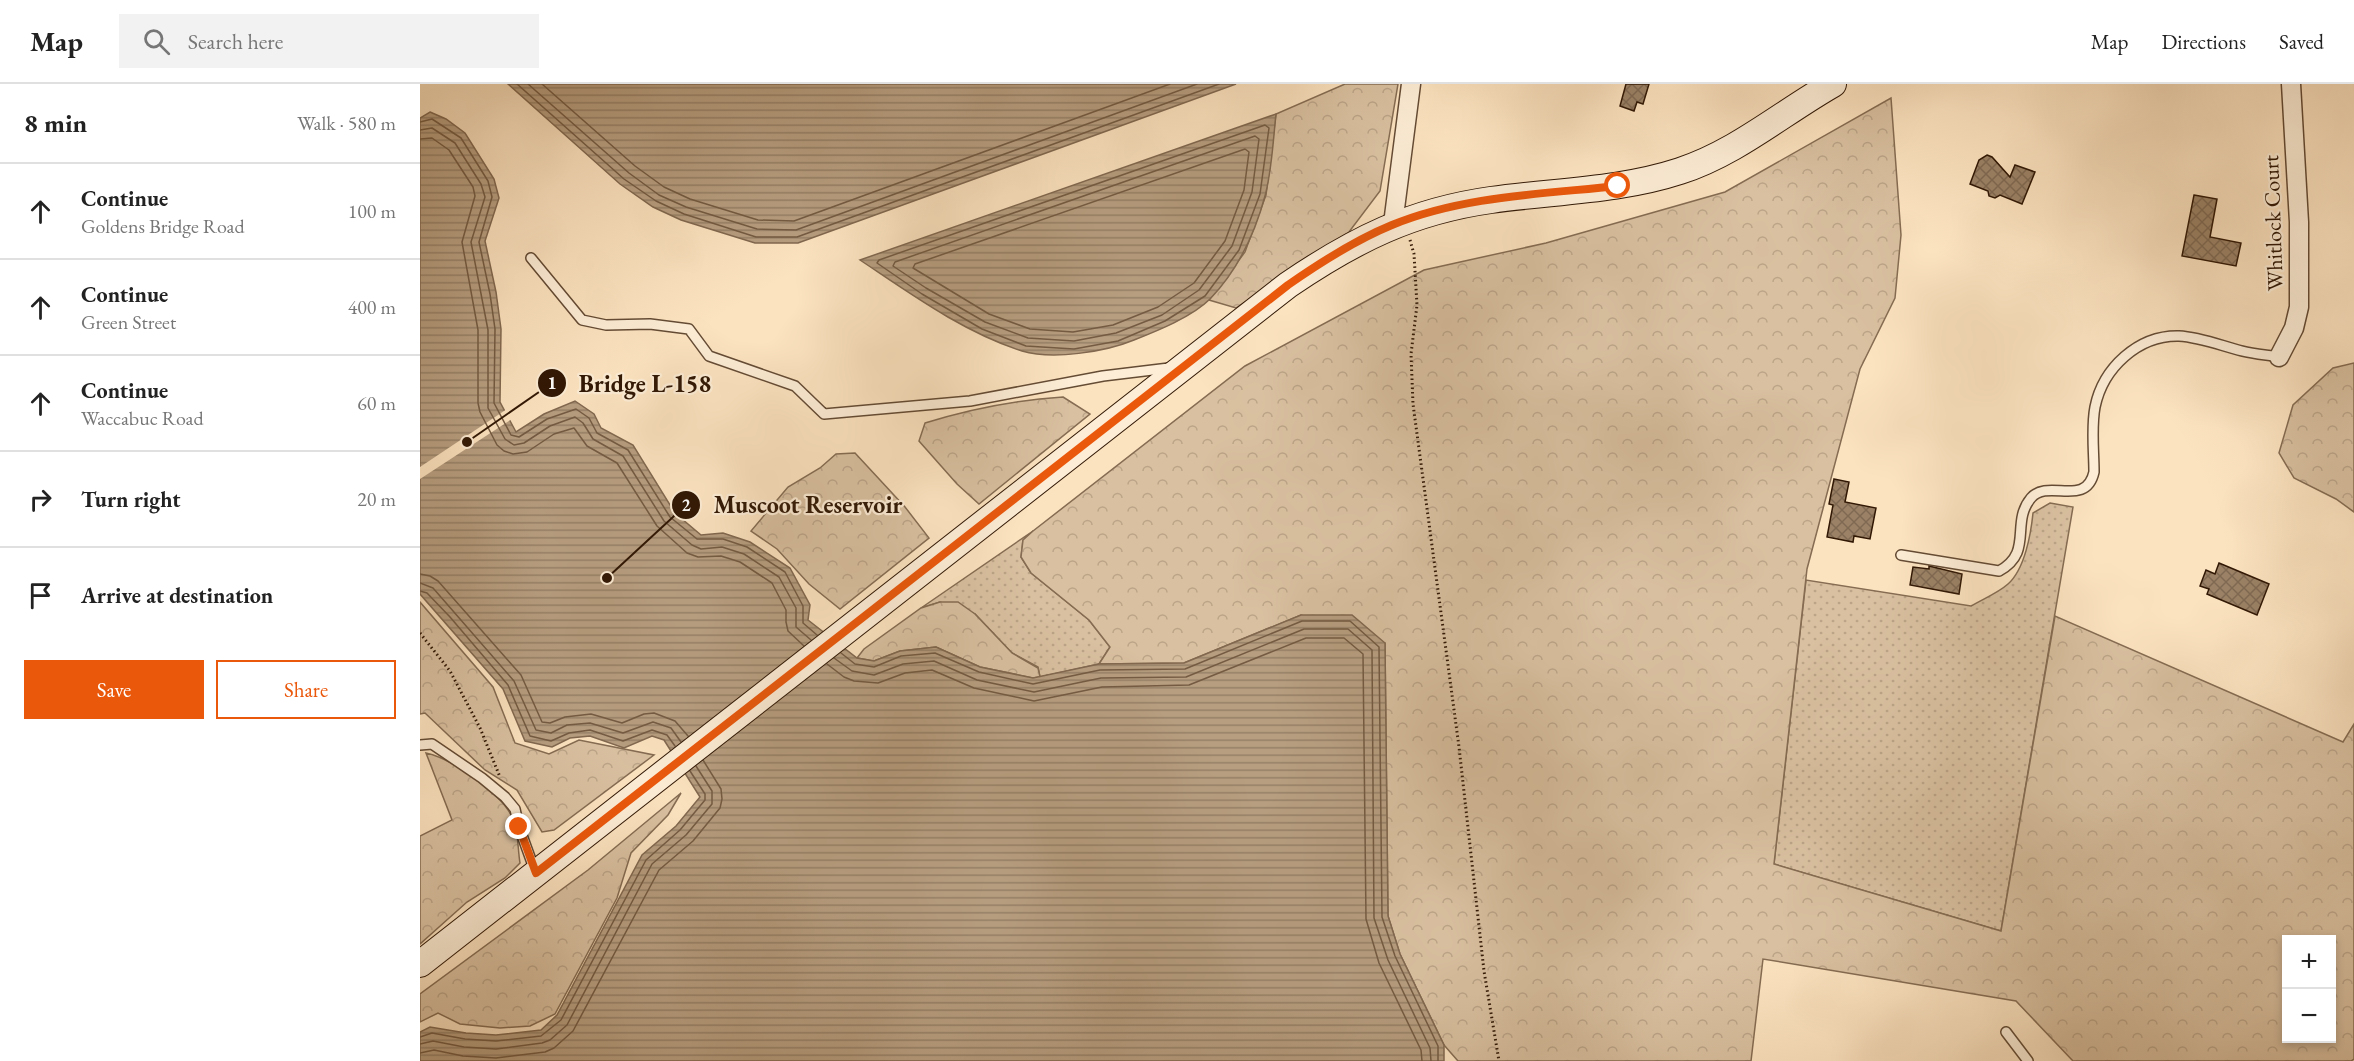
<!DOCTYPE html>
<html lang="en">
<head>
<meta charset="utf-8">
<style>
	body { margin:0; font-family:"EB Garamond",serif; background:#f2f2f2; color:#222 }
	.controls { position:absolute; right:18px; bottom:18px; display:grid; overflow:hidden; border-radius:0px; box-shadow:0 3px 9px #0003 }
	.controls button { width:54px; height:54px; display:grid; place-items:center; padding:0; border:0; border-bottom:2px solid #e0e0e0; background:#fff; color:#222; font:30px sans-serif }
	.stop { position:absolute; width:18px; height:18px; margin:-14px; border:4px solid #ea580c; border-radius:50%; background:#fff }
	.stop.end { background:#ea580c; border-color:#fff; box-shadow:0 2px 6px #0008 }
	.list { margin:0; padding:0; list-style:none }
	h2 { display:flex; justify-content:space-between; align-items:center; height:78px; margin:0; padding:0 24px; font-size:26px }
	h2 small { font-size:20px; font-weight:400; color:#767676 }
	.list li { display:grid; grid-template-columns:39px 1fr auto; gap:18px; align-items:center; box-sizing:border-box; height:96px; padding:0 24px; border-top:2px solid #e0e0e0 }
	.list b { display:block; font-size:22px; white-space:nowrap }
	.list p { margin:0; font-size:20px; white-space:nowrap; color:#767676 }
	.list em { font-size:20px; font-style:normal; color:#767676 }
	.actions { display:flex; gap:12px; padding:18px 24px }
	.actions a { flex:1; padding:14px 0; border:2px solid #ea580c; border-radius:0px; text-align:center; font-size:21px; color:#ea580c }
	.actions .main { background:#ea580c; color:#fff }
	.icon { flex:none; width:33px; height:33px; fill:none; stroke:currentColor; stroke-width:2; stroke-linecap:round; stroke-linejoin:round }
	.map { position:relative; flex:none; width:1934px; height:977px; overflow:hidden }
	header { display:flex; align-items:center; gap:36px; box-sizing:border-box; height:84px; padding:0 30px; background:#fff; border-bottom:2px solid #e0e0e0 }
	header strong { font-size:28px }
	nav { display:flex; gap:33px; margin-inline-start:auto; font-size:21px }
	.search { width:420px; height:54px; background:#f2f2f2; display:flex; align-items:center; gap:15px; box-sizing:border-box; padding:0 21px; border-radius:0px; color:#767676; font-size:22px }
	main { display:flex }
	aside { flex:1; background:#fff }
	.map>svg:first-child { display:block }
</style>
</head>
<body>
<header>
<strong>Map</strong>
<div class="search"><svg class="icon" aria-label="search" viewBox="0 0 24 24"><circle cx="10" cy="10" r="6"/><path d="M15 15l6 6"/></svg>Search here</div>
<nav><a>Map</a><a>Directions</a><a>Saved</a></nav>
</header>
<main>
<aside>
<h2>8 min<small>Walk · 580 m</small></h2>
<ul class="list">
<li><svg class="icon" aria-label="ahead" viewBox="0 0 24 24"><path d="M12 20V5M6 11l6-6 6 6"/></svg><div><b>Continue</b><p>Goldens Bridge Road</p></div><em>100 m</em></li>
<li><svg class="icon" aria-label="ahead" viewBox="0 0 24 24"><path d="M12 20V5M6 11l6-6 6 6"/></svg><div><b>Continue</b><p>Green Street</p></div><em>400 m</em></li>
<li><svg class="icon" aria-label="ahead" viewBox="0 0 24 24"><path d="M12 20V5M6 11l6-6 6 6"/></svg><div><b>Continue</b><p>Waccabuc Road</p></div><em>60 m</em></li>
<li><svg class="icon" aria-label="right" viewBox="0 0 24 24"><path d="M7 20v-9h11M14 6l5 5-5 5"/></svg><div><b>Turn right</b></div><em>20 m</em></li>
<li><svg class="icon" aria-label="arrive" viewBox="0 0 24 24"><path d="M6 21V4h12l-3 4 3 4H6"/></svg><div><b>Arrive at destination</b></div></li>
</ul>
<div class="actions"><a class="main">Save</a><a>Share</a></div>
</aside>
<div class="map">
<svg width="1934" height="977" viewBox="0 0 1934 977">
	<defs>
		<pattern id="grass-dots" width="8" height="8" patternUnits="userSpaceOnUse" patternTransform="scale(1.5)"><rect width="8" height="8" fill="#d9c0a0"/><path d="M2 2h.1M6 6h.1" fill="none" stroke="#bba488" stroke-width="1.8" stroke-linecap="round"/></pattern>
		<pattern id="forest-crowns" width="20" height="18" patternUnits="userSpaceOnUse" patternTransform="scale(1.5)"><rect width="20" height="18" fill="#d9c0a0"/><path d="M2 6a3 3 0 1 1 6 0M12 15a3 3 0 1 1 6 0" fill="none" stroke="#bba488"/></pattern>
		<pattern id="water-rules" width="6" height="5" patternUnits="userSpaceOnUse" patternTransform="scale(1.5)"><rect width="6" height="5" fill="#b79e80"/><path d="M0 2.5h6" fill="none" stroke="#958067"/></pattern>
		<pattern id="building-cross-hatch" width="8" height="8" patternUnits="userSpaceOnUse" patternTransform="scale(1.5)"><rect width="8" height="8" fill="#9b8266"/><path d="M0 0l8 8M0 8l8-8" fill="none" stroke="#7f6952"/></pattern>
	</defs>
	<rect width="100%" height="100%" fill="#fce3c0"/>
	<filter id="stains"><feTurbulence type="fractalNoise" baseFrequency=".00333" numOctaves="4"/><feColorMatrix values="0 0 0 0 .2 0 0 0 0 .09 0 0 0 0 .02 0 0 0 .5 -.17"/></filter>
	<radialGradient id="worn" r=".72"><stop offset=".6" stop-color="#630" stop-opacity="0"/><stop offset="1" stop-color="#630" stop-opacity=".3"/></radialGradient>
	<g fill="url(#grass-dots)" stroke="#856c52" stroke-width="1.5">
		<path d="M1630 419 1653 423 1581 847 1354 780 1386 496 1551 522C1563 515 1578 509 1588 500 1605 485 1611 449 1613 429Z"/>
		<path d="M613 447 603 456 601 473 611 489 669 536 690 563 679 580 620 593 618 583 592 569 555 530 520 518 501 524Z"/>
	</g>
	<g fill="url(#forest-crowns)" stroke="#856c52" stroke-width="1.5" fill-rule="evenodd">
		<path d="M925 0H978L960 107 929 148 816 224 789 216 825 168 846 111 856 30Z"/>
		<path d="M1471 14 1481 151 1475 214 1440 285 1387 485 1354 780 1581 847 1635 532 1923 658 1934 640V975L1931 977H1653L1596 917 1343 875 1331 977H1038L1024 961 980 870 968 832 965 559 881 531 764 579 679 580 690 563 669 536 611 489 601 473 603 456 613 447 825 282 1004 186 1126 159 1305 108ZM1866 856H1912V954H1866Z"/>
		<path d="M1934 279V428L1916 415 1874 394 1859 369 1873 321 1913 284Z"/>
		<path d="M643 313 670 330 559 420 537 400 499 357 505 339C550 325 595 316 643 313Z"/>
		<path d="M435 369 485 423 509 454 420 525 389 500 357 465 331 447 368 403 400 384 416 370Z"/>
		<path d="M0 518 73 603 95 659 129 670 159 656 234 671 134 746 122 748 97 706 65 686 5 629 0 630Z"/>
		<path d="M520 518H538L555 530 592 569 618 584 620 593 613 594 560 583 516 563 480 567 454 577 437 574 444 565 501 524Z"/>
		<path d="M6 669C33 675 84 711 94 737 98 746 98 768 100 779L85 794 47 818 0 860V752L32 736Z"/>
		<path d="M261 709 248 731 211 769 197 814 135 930 110 942 80 944 40 940 18 929 0 938V910L168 786Z"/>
	</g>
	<g fill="url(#water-rules)" stroke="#81684f" stroke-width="1.5">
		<path d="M88 0H816L378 159H335L261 136 233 123 200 100Z"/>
		<path d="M10 28 26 35 45 49 74 95 79 114 65 157 76 208 81 245 80 318 96 348 124 330 155 317 174 330 181 344 213 361 255 429 281 451 303 449 330 458 370 484 390 521 388 536 437 574 454 577 480 567 516 563 560 583 613 594 679 580 764 579 881 531H932L965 559 968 832 980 870 1024 961V977H0V948L10 943 46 949 76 951 121 946 137 931 222 771 256 742 280 713 244 656 232 652 204 664 170 652 150 654 132 663 105 657 83 605 0 510V34Z"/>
		<path d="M856 30C853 57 852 86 845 112 835 149 817 187 790 215 772 233 737 247 714 256 685 268 633 276 602 267 543 248 491 210 440 176Z"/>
	</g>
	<path fill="#fce3c0" d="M87 325 92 335 0 395V383Z"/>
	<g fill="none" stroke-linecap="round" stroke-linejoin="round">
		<g stroke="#745b42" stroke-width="1.5">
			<path d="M97 0 204 95 236 117 264 130 336 153H377L799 0"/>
			<path d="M108 0 209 89 239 111 266 123 337 145 376 146 777 0"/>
			<path d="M122 0 215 82 244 103 270 115 338 136 374 137 750 0"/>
			<path d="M0 38 12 35 41 54 68 97 72 113 59 158 70 210 75 245 74 319 91 351 99 353 127 335 156 325 169 334 177 349 208 366 250 433 277 455H303L327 463 365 488 383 522V539L397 551"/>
			<path d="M845 41 849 44 840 110 819 166 785 212 745 237 698 257 654 265 606 262 562 245 502 210 457 179 459 176Z"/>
			<path d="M0 46 12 44 35 59 61 100 65 113 51 158 68 246V324L85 355 94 361 104 359 130 342 155 333 163 339 173 355 203 372 244 437 272 461 281 465 302 463 324 470 359 493 376 524V543L391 556"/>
			<path d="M835 52 839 55 832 108 812 162 779 206 742 231 696 249 654 257 608 254 565 238 506 204 473 182 475 178Z"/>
			<path d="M0 55 12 54 29 66 53 103 55 112 42 158 58 246V319L60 328 77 361 84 367 93 370 107 368 134 350 154 344 167 362 197 379 237 442 267 469 278 473 301 472 320 478 352 499 366 526V538L368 547 384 562"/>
			<path d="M825 65 829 68 824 106 805 157 774 199 738 223 693 241 653 248 610 245 569 230 493 184 495 180Z"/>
			<path d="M0 490 10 492 18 497 101 591 122 638 130 639 145 633 171 630 202 639 224 630 234 629 255 637 268 652"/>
			<path d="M0 499 13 504 94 597 116 646 131 649 147 641 170 639 203 649 233 638 251 644 261 658"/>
			<path d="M0 507 7 509 30 533 88 601 110 652 131 657 149 649 170 646 203 657 232 646 247 651 255 662"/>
			<path d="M421 569 435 580 454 583 481 572 515 569 559 588 613 600 680 586 765 585 882 537H930L959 563 962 833 975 872 1018 962V977"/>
			<path d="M414 574 432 587 454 591 483 580 514 577 557 596 614 608 681 594 766 593 884 545H928L952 566 954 834 968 876 1010 964 1011 977"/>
			<path d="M407 580 424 593 434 597 458 599 485 589 512 586 554 604 614 617 682 603 769 601 886 554H924L943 570 946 835 959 879 1001 966 1002 977"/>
			<path d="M0 953 12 949 45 955 76 957 121 952 141 936 226 776 260 746 285 716V710L270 687"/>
			<path d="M0 960 13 957 44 963 76 965 122 959 130 956 147 941 232 780 266 751 292 720V707L276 682"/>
			<path d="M0 969 14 966 43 972 76 974 125 968 134 964 153 947 239 786 273 757 300 724 302 715 301 705 283 676"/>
		</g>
	</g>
	<g fill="url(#building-cross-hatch)" stroke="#311805" stroke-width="1.5">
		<path d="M1206 0H1229L1223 20 1217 18 1214 27 1200 22Z"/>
		<path d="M1567 71 1572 73 1590 93 1595 81 1615 88 1602 120 1580 111 1575 114 1569 112 1568 107 1550 100 1559 76Z"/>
		<path d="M1774 111 1797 115 1790 153 1821 159 1816 182 1762 172Z"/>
		<path d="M1414 395 1429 398 1425 418 1456 424 1450 455 1434 452 1433 458 1407 453 1413 421 1409 420Z"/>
		<path d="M1799 479 1849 500 1837 531 1787 510 1789 505 1780 502 1786 486 1795 490Z"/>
		<path d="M1509 482 1542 490 1539 510 1490 501 1493 483 1509 485Z"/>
	</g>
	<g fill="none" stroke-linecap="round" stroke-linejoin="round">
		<g stroke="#644b34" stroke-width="12">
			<g id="service">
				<path d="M111 174 162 236 186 241 230 240 269 245 289 272 375 302 404 330 550 317 683 292 749 284"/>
				<path d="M1481 471 1579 487C1614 468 1590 439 1611 414 1628 394 1666 424 1674 388 1674 367 1671 344 1675 323 1683 284 1718 251 1759 252 1780 253 1802 262 1822 267 1834 270 1847 271 1859 273"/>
				<path d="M0 661 12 660 62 694 85 713 95 725 99 743 115 787"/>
				<path d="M1586 948 1608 977"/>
			</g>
		</g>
		<g stroke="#644b34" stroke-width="21">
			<g id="minor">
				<path d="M973 140 991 0"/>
				<path d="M1859 273 1874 244 1879 223V138L1871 0"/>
			</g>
		</g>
		<g stroke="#311805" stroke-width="28">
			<path id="secondary" d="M0 880 868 201C934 156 992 127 1071 116 1134 107 1199 107 1260 87 1316 69 1362 29 1413 0"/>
		</g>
		<g stroke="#311805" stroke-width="3" stroke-dasharray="1.5 3" stroke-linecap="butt">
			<path d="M990 156 994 170 997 221 991 270 993 320 1039 663 1064 887 1079 977"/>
			<path d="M0 549 30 587 60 644 80 693"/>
		</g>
		<use href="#service" stroke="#fdedd6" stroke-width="9"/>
		<use href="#minor" stroke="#fdedd6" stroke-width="18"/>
		<use href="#secondary" stroke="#fdedd6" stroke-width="26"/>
	</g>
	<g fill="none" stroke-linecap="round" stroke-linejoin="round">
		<path stroke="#ea580c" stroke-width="8" d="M99 743 116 789 868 201C901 178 935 156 972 141 1042 112 1123 110 1198 102"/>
	</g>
	<g text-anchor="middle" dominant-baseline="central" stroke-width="4.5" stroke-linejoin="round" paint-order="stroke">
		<g font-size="22" fill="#311805" stroke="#fdedd6">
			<text transform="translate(1853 139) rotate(-92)">Whitlock Court</text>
		</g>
	</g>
	<path fill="none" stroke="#311805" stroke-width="2" d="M47 358L132 299M187 494L266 421"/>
	<g fill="#311805" stroke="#fdedd6" stroke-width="2">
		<circle cx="47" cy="358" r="6"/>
		<circle cx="187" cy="494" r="6"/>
		<circle cx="132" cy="299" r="15"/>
		<circle cx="266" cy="421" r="15"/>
	</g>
	<g font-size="18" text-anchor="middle" font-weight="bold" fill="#fff">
		<text x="132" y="305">1</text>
		<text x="266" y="427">2</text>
	</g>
	<g font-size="24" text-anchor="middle" font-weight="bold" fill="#311805" stroke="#fdedd6" stroke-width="4.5" stroke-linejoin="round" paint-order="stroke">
		<text x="225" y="308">Bridge L-158</text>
		<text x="388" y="429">Muscoot Reservoir</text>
	</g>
	<rect width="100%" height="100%" filter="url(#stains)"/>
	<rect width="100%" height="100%" fill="url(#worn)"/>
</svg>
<div class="controls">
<button>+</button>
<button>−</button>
</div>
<div class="stop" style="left:1198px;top:102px"></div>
<div class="stop end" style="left:99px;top:743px"></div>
</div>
</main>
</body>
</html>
